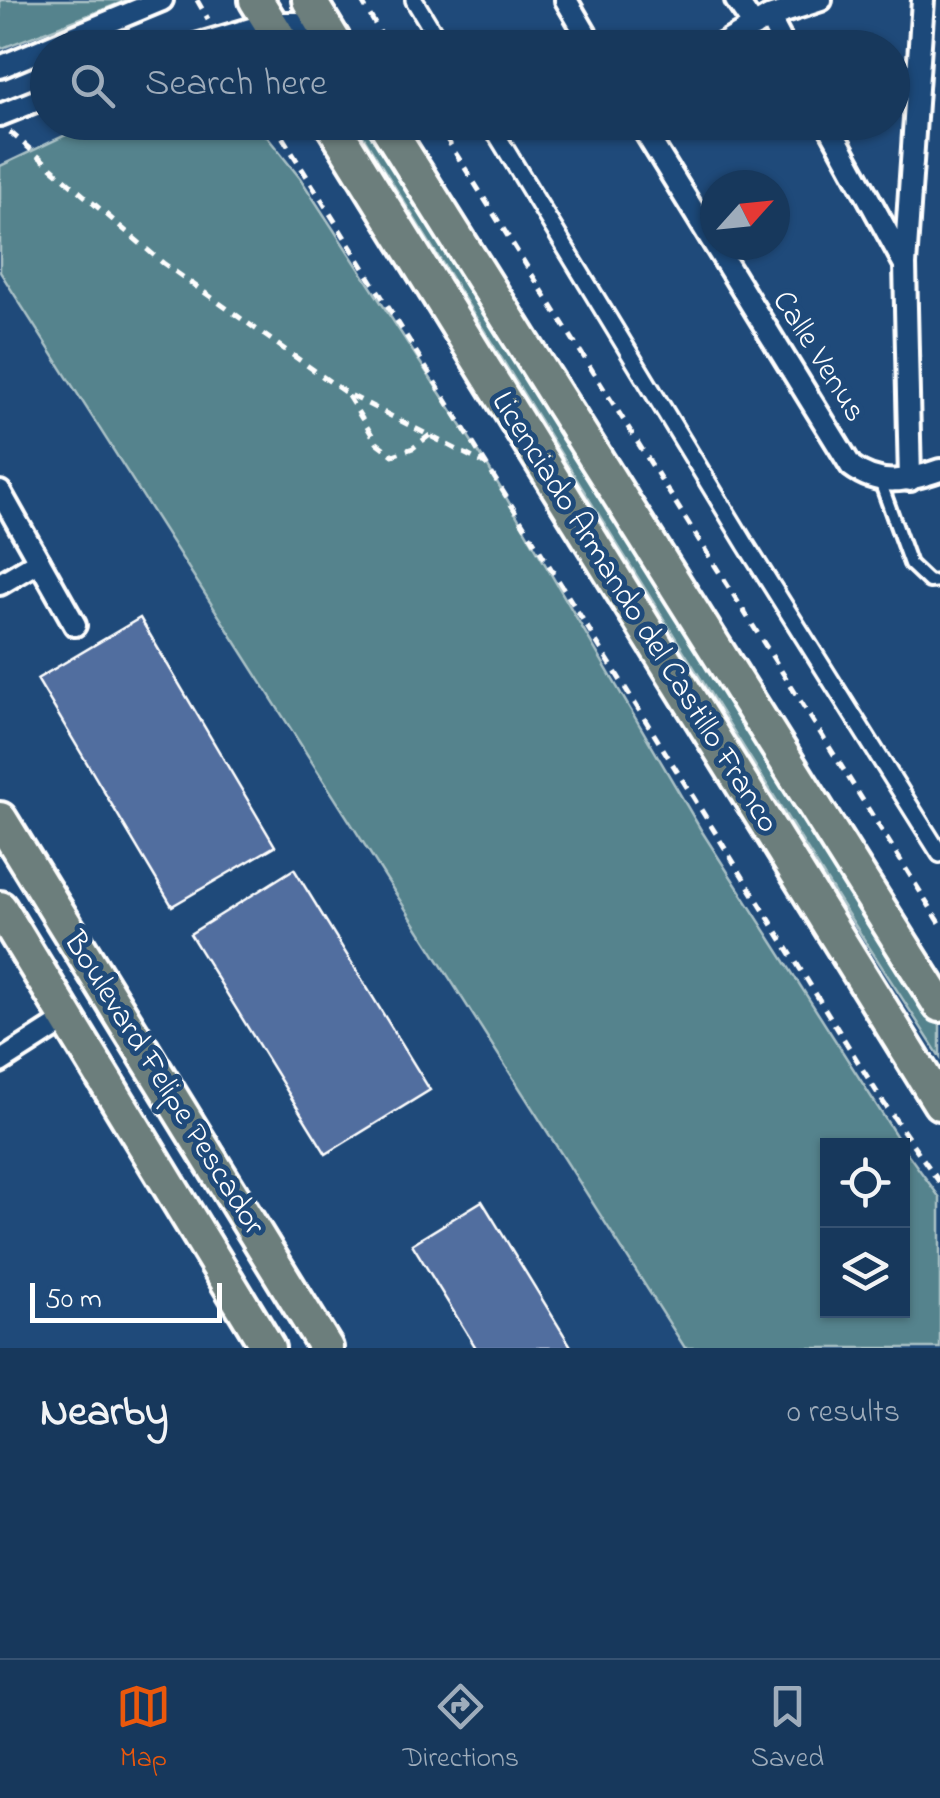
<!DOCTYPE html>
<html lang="en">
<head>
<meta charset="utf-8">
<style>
	body { margin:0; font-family:"Indie Flower",sans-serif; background:#244365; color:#f1f3f6 }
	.controls { position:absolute; right:30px; bottom:30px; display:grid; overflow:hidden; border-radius:0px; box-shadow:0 2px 8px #0004 }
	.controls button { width:90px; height:90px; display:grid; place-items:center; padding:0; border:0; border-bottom:2px solid #365272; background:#17385c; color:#f1f3f6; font:50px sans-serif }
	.compass { position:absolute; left:700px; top:170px; width:90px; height:90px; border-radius:50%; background:#17385c; box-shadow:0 2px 8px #0004; rotate:63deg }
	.scale { position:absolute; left:30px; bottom:25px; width:192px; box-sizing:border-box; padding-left:10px; border:5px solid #fff; border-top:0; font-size:28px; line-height:35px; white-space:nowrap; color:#fff; -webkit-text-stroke:8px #1f4a7a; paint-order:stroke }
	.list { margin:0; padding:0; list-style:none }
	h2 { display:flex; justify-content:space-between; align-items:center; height:130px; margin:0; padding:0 40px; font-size:42px }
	h2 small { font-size:32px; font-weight:400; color:#9eacbb }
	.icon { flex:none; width:55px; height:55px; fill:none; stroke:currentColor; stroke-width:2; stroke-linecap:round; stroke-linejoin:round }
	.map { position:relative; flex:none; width:940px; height:1348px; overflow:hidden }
	.search { position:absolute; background:#17385c; box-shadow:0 2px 8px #0004; left:30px; right:30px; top:30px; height:110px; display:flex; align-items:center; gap:25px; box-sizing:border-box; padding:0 35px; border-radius:55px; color:#9eacbb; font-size:38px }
	.sheet { height:310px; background:#17385c }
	nav { display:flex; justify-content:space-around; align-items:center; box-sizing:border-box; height:140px; border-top:2px solid #365272; background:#17385c; font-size:28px; color:#9eacbb }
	nav a { display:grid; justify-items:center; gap:5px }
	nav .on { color:#ea580c }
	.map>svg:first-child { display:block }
</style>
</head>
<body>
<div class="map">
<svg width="940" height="1348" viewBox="0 0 940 1348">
	<rect width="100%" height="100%" fill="#1f4a7a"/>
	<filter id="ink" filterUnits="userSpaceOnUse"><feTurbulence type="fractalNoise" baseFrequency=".01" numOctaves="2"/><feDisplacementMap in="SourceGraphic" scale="20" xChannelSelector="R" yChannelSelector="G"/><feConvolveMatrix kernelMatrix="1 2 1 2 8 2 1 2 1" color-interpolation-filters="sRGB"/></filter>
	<g filter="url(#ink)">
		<g fill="#54838d" stroke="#aac1c6" stroke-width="2.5">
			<path d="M0 0H128L0 49Z"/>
			<path d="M256 123 300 178 487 465 701 830 902 1145 828 1146V1310H902V1146L940 1198V1348H685L0 272V166L91 123Z"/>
			<path d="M355 123H372L940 1026V1057L840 902Z"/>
		</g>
		<g fill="#516e9f" stroke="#fff" stroke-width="2.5">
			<path d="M140 618 275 846 172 906 37 679Z"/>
			<path d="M294 869 430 1090 326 1154 190 934Z"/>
			<path d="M482 1201 572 1348H476L412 1244Z"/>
		</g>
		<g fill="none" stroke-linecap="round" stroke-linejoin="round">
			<g stroke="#fff" stroke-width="18">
				<path id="service" d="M880 481 910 564 929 582 940 581"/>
			</g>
			<g stroke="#fff" stroke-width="22">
				<g id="pedestrian">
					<path d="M414 0 443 48"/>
					<path d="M489 122 746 545 940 854"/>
				</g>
			</g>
			<g stroke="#fff" stroke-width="28">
				<g id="minor">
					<path d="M566 0 594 48"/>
					<path d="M736 0 754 26"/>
					<path d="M769 17 785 48"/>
					<path d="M186 48 271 23H324"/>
					<path d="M716 48 769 17 821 0"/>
					<path d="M0 67 162 0"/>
					<path d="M0 115 48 96"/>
					<path d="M639 122 851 466C880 488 908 481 940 470"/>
					<path d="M827 122 905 265"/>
					<path d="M910 480 905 265 923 0"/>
					<path d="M0 492 75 625"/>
					<path d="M0 584 39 561"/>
					<path d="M0 1062 67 1019"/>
				</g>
			</g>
			<g stroke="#fff" stroke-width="40">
				<g id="primary">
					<path d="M256 0 286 48"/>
					<path d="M309 0 338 48"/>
					<path d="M331 122 940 1103"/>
					<path d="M384 122 940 1005"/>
					<path d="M0 819 326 1348"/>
					<path d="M0 908 268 1348"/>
				</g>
			</g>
			<g stroke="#fff" stroke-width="5" stroke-dasharray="10 8" stroke-linecap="butt">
				<path d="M197 0 208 19"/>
				<path d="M361 0 389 48"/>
				<path d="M273 122 883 1102 940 1183"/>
				<path d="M436 122 940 923"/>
				<path d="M10 132 163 263 346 393 487 465"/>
				<path d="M348 396 377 443 393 455 413 448 430 435"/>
			</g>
			<use href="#service" stroke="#1f4a7a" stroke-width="10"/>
			<use href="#pedestrian" stroke="#1f4a7a" stroke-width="15"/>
			<use href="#minor" stroke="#1f4a7a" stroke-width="20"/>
			<use href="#primary" stroke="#6c7e7c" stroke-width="32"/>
		</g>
	</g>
	<g text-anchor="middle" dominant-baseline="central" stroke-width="10" stroke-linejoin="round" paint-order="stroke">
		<g font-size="32" fill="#fff" stroke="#1f4a7a">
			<text transform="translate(818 357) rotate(58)">Calle Venus</text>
			<text transform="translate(634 613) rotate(58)">Licenciado Armando del Castillo Franco</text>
			<text transform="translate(163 1084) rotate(58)">Boulevard Felipe Pescador</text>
		</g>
	</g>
</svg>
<div class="controls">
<button><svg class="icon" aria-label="locate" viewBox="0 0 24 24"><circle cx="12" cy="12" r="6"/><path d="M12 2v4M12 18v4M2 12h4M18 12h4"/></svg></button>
<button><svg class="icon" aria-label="layers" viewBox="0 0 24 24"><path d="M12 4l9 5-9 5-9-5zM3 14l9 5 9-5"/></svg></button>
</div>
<svg class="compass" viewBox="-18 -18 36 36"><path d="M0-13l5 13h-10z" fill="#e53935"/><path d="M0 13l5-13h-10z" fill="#9eacbb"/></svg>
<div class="scale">50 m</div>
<div class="search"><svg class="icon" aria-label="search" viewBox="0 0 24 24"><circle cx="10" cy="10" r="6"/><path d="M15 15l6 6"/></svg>Search here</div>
</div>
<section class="sheet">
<h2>Nearby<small>0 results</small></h2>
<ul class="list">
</ul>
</section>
<nav>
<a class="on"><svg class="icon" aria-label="map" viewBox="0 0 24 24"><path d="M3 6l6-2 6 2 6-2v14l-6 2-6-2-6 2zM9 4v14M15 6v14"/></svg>Map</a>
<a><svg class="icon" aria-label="directions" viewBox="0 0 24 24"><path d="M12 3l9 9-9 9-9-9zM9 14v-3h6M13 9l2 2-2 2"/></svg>Directions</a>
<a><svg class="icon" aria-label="saved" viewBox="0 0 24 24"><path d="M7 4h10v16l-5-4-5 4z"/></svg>Saved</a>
</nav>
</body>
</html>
